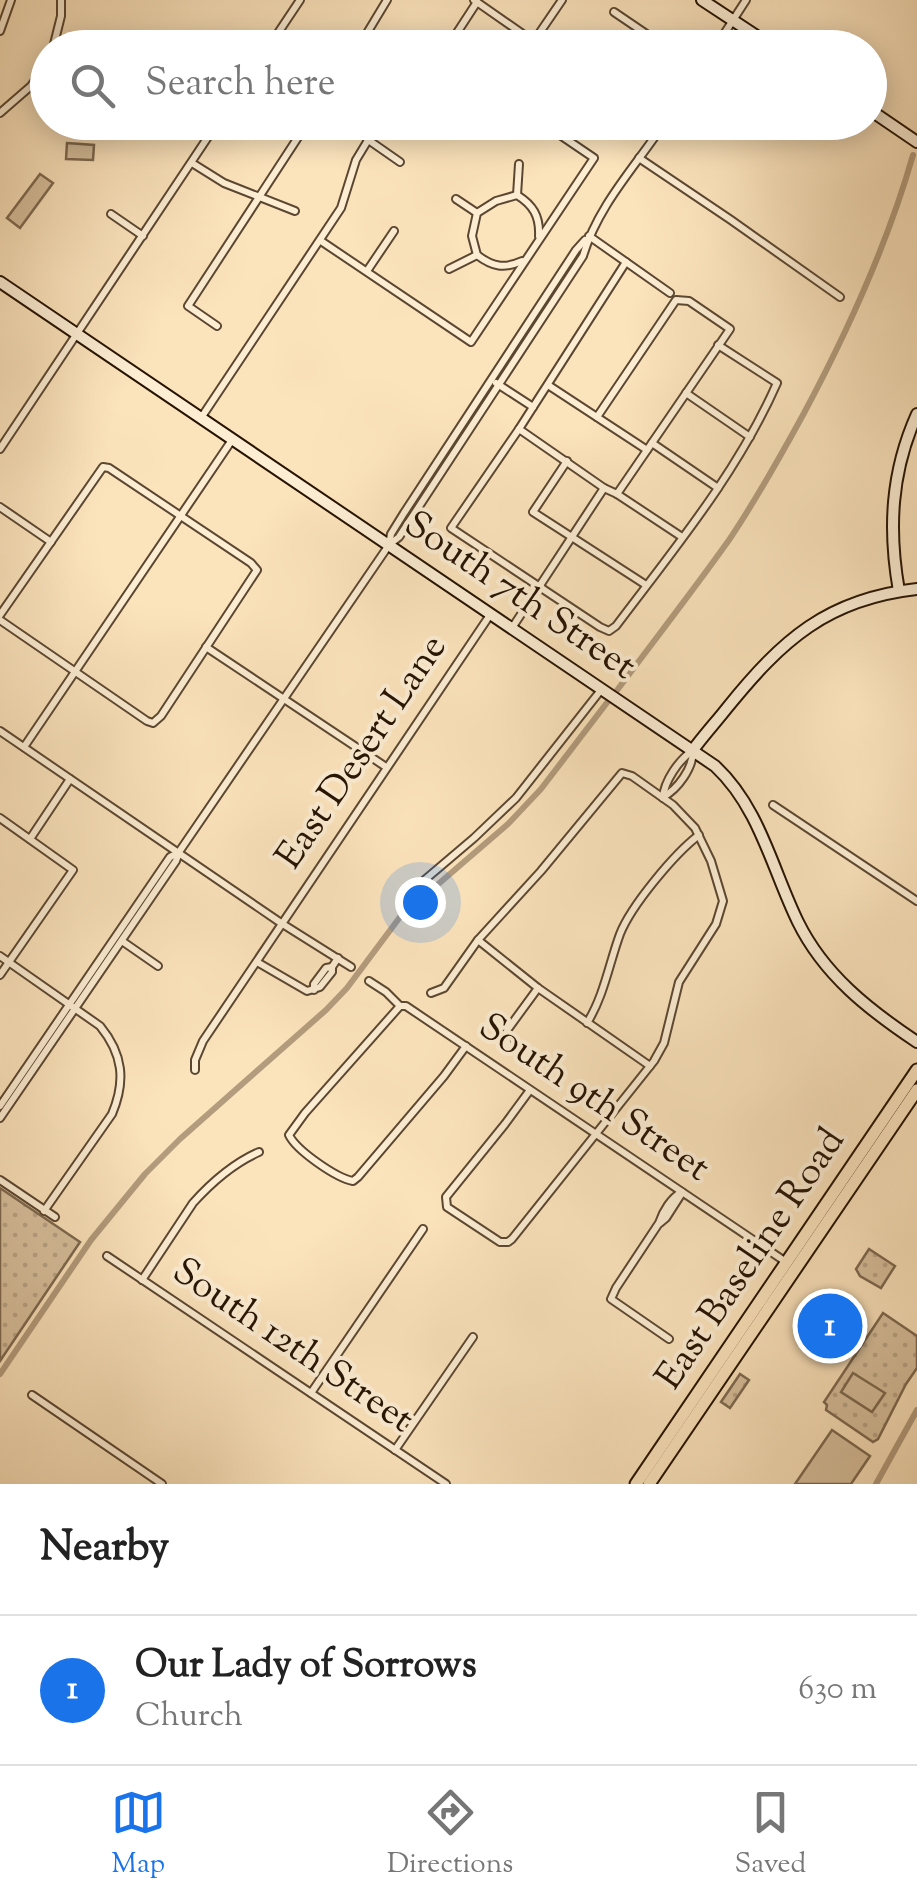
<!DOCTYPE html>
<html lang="en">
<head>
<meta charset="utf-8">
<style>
	body { margin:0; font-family:"Sorts Mill Goudy",serif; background:#f2f2f2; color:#222 }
	.you { position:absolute; left:420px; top:902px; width:35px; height:35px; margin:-25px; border:8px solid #fff; border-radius:50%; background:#1a73e8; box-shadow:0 0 0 15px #1a73e833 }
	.badge { display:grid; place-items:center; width:65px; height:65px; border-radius:50%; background:#1a73e8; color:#fff; font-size:32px; font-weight:700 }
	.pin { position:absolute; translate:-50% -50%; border:5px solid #fff; box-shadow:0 2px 10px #0006 }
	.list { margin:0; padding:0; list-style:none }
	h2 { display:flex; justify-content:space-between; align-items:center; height:130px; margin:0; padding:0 40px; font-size:42px }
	h2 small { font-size:32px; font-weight:400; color:#767676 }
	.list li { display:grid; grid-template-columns:65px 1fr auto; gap:30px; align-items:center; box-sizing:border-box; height:150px; padding:0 40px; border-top:2px solid #e0e0e0 }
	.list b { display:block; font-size:38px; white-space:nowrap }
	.list p { margin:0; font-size:32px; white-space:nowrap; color:#767676 }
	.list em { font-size:32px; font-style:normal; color:#767676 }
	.icon { flex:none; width:55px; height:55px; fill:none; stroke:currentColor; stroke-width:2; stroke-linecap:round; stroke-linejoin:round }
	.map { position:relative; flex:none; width:917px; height:1484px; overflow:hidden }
	.search { position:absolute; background:#fff; box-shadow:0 5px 25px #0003; left:30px; right:30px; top:30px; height:110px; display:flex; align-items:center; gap:25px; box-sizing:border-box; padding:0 35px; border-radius:55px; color:#767676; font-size:38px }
	.sheet { height:280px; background:#fff }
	nav { display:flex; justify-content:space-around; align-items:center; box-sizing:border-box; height:140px; border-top:2px solid #e0e0e0; background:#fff; font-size:28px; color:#767676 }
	nav a { display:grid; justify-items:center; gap:5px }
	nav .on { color:#1a73e8 }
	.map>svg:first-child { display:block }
</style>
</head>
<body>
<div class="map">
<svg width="917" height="1484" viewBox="0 0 917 1484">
	<defs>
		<pattern id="green-dots" width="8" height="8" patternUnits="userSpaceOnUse" patternTransform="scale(2.5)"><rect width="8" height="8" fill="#d7c09d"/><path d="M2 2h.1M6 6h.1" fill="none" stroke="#b8a486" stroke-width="1.8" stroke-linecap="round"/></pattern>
	</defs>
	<rect width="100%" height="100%" fill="#fbe3bc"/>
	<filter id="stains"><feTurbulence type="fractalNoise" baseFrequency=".002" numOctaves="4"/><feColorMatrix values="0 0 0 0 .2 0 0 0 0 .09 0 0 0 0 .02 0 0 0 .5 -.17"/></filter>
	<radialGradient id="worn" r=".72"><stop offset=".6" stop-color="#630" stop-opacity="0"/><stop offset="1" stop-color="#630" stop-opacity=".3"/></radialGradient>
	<g fill="url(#green-dots)" stroke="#7e6a50" stroke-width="2.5">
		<path d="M0 1188 80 1242 0 1361Z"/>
		<path d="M869 1249 895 1266 881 1288 860 1276 856 1269Z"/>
		<path d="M883 1313 917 1336V1368L906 1384 878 1439 873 1442 826 1410 827 1405 824 1402Z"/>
		<path d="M740 1374 749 1380 730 1408 721 1402Z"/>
	</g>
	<g fill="#d7c09d" stroke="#7e6a50" stroke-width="2.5">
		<path d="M67 143 94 145 93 160 66 159Z"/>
		<path d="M40 174 53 183 20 228 7 218Z"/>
		<path d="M853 1373 885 1393 872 1412 841 1392Z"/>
		<path d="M832 1430 870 1456 851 1484H795Z"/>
	</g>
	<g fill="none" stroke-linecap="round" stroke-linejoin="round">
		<g stroke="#b39c7d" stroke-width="6">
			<path d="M615 693C653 642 692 592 729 540 756 500 780 457 803 415 848 331 887 246 913 155"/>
			<path d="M0 1374 91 1240 145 1174 180 1139 326 1010 347 988 400 917 508 824 541 789 609 700"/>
			<path d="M876 1484 917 1410"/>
		</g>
		<g stroke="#5b4731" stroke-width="10">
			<g id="street">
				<path d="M474 0 543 48"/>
				<path d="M614 12 667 48"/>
				<path d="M0 31 11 0"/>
				<path d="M534 41 562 0"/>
				<path d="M53 48 61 16V0"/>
				<path d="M268 48 300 0"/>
				<path d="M358 48 387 0"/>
				<path d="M447 48 477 2"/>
				<path d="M715 48 746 0"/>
				<path d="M0 113 31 86 48 61"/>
				<path d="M462 130 466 122"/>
				<path d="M367 139 400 162"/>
				<path d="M639 158 731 220 840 297"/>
				<path d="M192 163 224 183 295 211"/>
				<path d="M517 195 519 164"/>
				<path d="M456 199 477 213"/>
				<path d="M111 214 143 236"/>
				<path d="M589 236 670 293"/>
				<path d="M321 241 471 342 594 158 541 122"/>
				<path d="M522 261C504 269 493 267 477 255L472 236 477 213 496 201 517 195C533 205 540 216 539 236"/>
				<path d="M626 262 519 429 451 528 600 627 609 631 616 626C674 549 738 472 777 383L718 345"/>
				<path d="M449 269 477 255"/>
				<path d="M367 271 394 231"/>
				<path d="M217 326 188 306 308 122"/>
				<path d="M496 383 533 407"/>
				<path d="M548 385 647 450"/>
				<path d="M686 393 750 437"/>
				<path d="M597 417 676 300 689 301 730 329 617 494"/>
				<path d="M201 418 341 208 356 160 379 122"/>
				<path d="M519 429 604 488 617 494 682 537"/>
				<path d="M652 443 718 488"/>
				<path d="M0 449 218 122"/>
				<path d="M567 461 533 512 646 585"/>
				<path d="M0 507 51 542"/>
				<path d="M389 544 391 534 404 513 576 250 585 240"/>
				<path d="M0 615 103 467 109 468 251 563 257 570 161 716 153 723 147 721 0 620"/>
				<path d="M512 628 604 488"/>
				<path d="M206 647 386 767"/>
				<path d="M0 731 281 923 351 967"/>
				<path d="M24 747 232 440"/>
				<path d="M663 797C678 789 693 768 693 751"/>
				<path d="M663 798C664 781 679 760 692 751"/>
				<path d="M773 805 917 901"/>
				<path d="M0 818 73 870 0 975"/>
				<path d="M30 839 70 779"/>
				<path d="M408 894 474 838 516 798 601 690"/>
				<path d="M478 940 538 988 650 1066"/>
				<path d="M122 941 158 966"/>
				<path d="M0 956 100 1026C123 1054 126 1081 112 1114L44 1211"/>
				<path d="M257 962 307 991 320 987 332 972V967L338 958"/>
				<path d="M369 981 386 992 400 1006H406L786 1262"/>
				<path d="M314 990V984L326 968 332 967"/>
				<path d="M431 993 444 988 478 940 541 871 622 773 632 776 673 805 695 828 711 861 723 901 716 924 679 982 664 1043 654 1061 512 1239 508 1242H500L447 1207 446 1197 505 1124 530 1090"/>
				<path d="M400 1006 305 1113 289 1135C296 1150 336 1178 353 1181L358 1177 444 1076 466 1046"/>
				<path d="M587 1023C604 996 609 964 620 934 631 906 674 854 699 835"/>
				<path d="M509 1048 505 1035 508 1029 538 988"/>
				<path d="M195 1070V1060L203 1041 490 615"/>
				<path d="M0 1106 170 857 178 853"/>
				<path d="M0 1118 176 861 179 852 389 545 399 537 583 256C598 205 636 166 665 122"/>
				<path d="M0 1180 55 1217"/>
				<path d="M660 1223 666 1218 682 1193"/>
				<path d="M107 1256 446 1484"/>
				<path d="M142 1280 193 1203C211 1183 234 1163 259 1152"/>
				<path d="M669 1339 611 1299 616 1288 659 1223C663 1211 671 1198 682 1192"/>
				<path d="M311 1393 423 1229"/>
				<path d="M32 1395 162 1484"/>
				<path d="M395 1450 473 1337"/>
			</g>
		</g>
		<g stroke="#261303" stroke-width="14">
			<g id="secondary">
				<path d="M702 0 775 48"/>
				<path d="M870 110 917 142"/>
				<path d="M0 282 715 766C760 808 772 869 798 922 824 975 869 1010 917 1042"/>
				<path d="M899 591C888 529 891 472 917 414"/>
				<path d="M693 750C704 735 716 722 727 708 782 640 827 599 917 589"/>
			</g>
		</g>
		<g stroke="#261303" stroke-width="15">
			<g id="primary">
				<path d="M636 1484 917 1070"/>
				<path d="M649 1484 917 1090"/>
			</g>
		</g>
		<use href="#street" stroke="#fcedd3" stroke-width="6"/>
		<use href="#secondary" stroke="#fcedd3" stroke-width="10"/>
		<use href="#primary" stroke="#fbe3bc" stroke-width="11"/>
	</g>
	<g text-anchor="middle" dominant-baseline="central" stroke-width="8" stroke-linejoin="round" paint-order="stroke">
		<g font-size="38" fill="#261303" stroke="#fcedd3">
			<text transform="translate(519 597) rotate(34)">South 7th Street</text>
			<text transform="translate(363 753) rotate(-56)">East Desert Lane</text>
			<text transform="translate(593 1099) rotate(34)">South 9th Street</text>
			<text transform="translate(752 1260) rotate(-56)">East Baseline Road</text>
			<text transform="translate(292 1347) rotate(34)">South 12th Street</text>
		</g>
	</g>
	<rect width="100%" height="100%" filter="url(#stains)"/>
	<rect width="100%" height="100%" fill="url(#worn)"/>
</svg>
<div class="you"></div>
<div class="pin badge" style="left:830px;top:1326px">1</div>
<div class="search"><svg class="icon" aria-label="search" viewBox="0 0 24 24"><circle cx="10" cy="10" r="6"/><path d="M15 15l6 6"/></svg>Search here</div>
</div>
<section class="sheet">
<h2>Nearby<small></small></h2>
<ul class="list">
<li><span class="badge">1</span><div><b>Our Lady of Sorrows</b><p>Church</p></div><em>630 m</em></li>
</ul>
</section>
<nav>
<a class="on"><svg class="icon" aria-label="map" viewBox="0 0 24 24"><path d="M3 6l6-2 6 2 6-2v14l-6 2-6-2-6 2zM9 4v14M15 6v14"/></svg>Map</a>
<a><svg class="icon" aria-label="directions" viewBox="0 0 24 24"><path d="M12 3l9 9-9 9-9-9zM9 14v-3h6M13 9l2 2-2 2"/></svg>Directions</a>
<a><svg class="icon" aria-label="saved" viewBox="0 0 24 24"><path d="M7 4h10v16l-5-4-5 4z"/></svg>Saved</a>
</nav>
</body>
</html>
